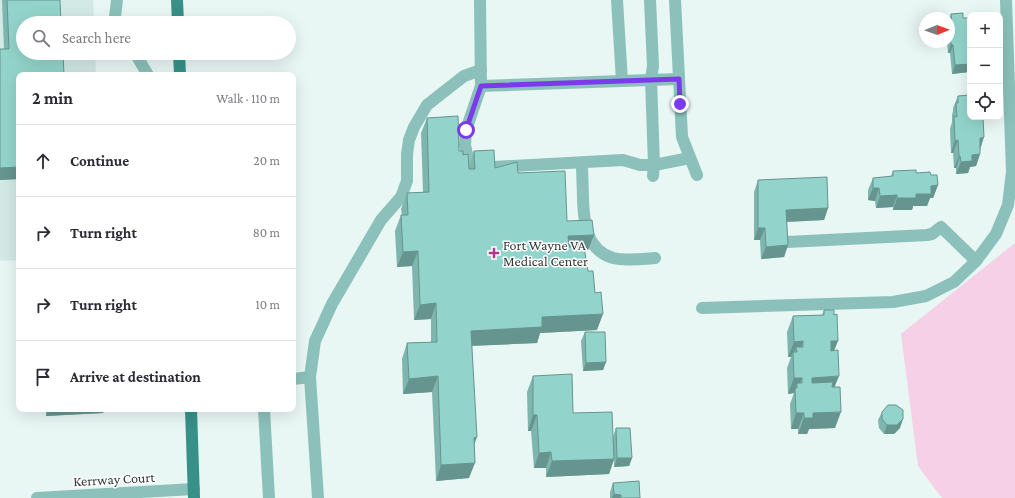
<!DOCTYPE html>
<html lang="en">
<head>
<meta charset="utf-8">
<style>
	body { margin:0; font-family:"Crimson Pro",serif; background:#f2f2f3; color:#2b2b33 }
	.controls { position:absolute; right:12px; top:12px; display:grid; overflow:hidden; border-radius:8px; box-shadow:0 4px 16px #0002 }
	.controls button { width:36px; height:36px; display:grid; place-items:center; padding:0; border:0; border-bottom:1px solid #e1e1e2; background:#fff; color:#2b2b33; font:20px sans-serif }
	.compass { position:absolute; left:919px; top:12px; width:36px; height:36px; border-radius:50%; background:#fff; box-shadow:0 4px 16px #0002; rotate:89deg }
	.stop { position:absolute; width:12px; height:12px; margin:-9px; border:3px solid #7c3aed; border-radius:50%; background:#fff }
	.stop.end { background:#7c3aed; border-color:#fff; box-shadow:0 1px 4px #0008 }
	.list { margin:0; padding:0; list-style:none }
	h2 { display:flex; justify-content:space-between; align-items:center; height:52px; margin:0; padding:0 16px; font-size:17px }
	h2 small { font-size:13px; font-weight:400; color:#7c7c81 }
	.list li { display:grid; grid-template-columns:26px 1fr auto; gap:12px; align-items:center; box-sizing:border-box; height:72px; padding:0 16px; border-top:1px solid #e1e1e2 }
	.list b { display:block; font-size:15px; white-space:nowrap }
	.list em { font-size:13px; font-style:normal; color:#7c7c81 }
	.icon { flex:none; width:22px; height:22px; fill:none; stroke:currentColor; stroke-width:2; stroke-linecap:round; stroke-linejoin:round }
	.map { position:relative; flex:none; width:1015px; height:498px; overflow:hidden }
	.search { position:absolute; background:#fff; box-shadow:0 4px 16px #0002; left:16px; top:16px; width:280px; height:44px; display:flex; align-items:center; gap:10px; box-sizing:border-box; padding:0 14px; border-radius:22px; color:#7c7c81; font-size:15px }
	.panel { position:absolute; background:#fff; box-shadow:0 4px 16px #0002; left:16px; top:72px; width:280px; height:340px; border-radius:8px }
	.map>svg:first-child { display:block }
</style>
</head>
<body>
<div class="map">
<svg width="1015" height="498" viewBox="0 0 1015 498">
	<rect width="100%" height="100%" fill="#e8f6f4"/>
	<path fill="#d2e9e6" d="M0 0H93L94 23H23V53H95L96 75H19V260L0 261Z"/>
	<path fill="#f5d0e6" d="M1015 243V498H942L918 466 901 334Z"/>
	<g fill="none" stroke-linecap="round" stroke-linejoin="round">
		<g stroke="#8bc1ba" stroke-width="12">
			<path d="M117 0 115 17 118 23"/>
			<path d="M480 0 481 86 466 130 465 145 467 154 471 161 482 166 494 167 623 160 640 165H654L690 158"/>
			<path d="M617 0 622 81"/>
			<path d="M650 0 653 66 651 79 654 165 653 176"/>
			<path d="M675 0 682 137 697 175"/>
			<path d="M135 53 148 75"/>
			<path d="M481 86 679 79"/>
			<path d="M582 163C582 176 583 188 583 200 584 223 586 250 613 258 626 261 642 259 655 258"/>
			<path d="M787 242 927 235 932 234 941 227 976 261"/>
			<path d="M702 308 893 302 926 296 954 282 976 261 996 234 1008 205 1012 172 1006 0"/>
			<path d="M293 379 310 377"/>
			<path d="M264 409 269 498"/>
			<path d="M37 498 194 489"/>
			<path d="M318 498 310 377 315 341 332 304 381 220 401 197 407 181V154L409 140 414 127 427 105 464 76 481 70"/>
		</g>
		<g stroke="#379188" stroke-width="12">
			<path d="M177 0 178 23"/>
			<path d="M179 53 180 75"/>
			<path d="M191 409 194 498"/>
		</g>
	</g>
	<g fill="#7eb6af">
		<path d="M2 0H60L19 75V179L0 180 4 49Z"/>
		<path d="M951 14 963 18H970V69L969 72 952 74 950 53H948L947 42H949V20Z"/>
		<path d="M958 96 970 117 980 148V154L976 166 970 167 968 173 956 174V168H954L953 153H951L950 129 952 122V115L953 111V108Z"/>
		<path d="M427 118 463 155 469 169V167L474 151 495 168 518 173 567 221 594 235 588 250H584L597 330 540 333 537 343 472 346 474 445 469 478 436 481 432 392 403 394 402 359 407 343 431 342V319L414 320 412 266 397 267 395 231 401 215H402L401 209 407 193 423 192 421 133Z"/>
		<path d="M893 171 931 175 938 185 933 198H930L927 206H913L912 210H893V207L876 208 875 201 868 200V190L873 178 891 176Z"/>
		<path d="M758 180 828 208 824 220 787 222 788 245 784 257 761 259 760 240H754V192Z"/>
		<path d="M824 310 834 351 835 428 809 429 807 434H798V429H791L790 404 794 393 788 394 787 368 791 357H788L787 332 793 316 822 315Z"/>
		<path d="M585 332 606 362 603 370 583 371 581 341Z"/>
		<path d="M533 376 573 413 613 437 616 428 632 458 629 466 614 467V460L609 474 546 477V468H534L531 431H528L527 392Z"/>
		<path d="M46 409H105L103 413 46 416Z"/>
		<path d="M882 412 900 428 894 434H884L879 428 878 420Z"/>
		<path d="M613 483 640 498H610V492Z"/>
	</g>
	<g fill="#66948e">
		<path d="M951 44 953 45 950 53H948Z"/>
		<path d="M970 64V69L969 72 952 74 955 65Z"/>
		<path d="M984 137 980 150V138Z"/>
		<path d="M958 140 953 153H951L955 141Z"/>
		<path d="M980 154 976 166 970 167 968 173 956 174 961 162 972 155Z"/>
		<path d="M959 156H960L956 168H954Z"/>
		<path d="M19 167V179L0 180V168Z"/>
		<path d="M938 185 933 198H930L927 206H913L912 210H893L897 198 916 194 931 186Z"/>
		<path d="M873 188H879L875 201 868 200Z"/>
		<path d="M897 195 893 207 876 208 880 196Z"/>
		<path d="M828 208 824 220 782 222 786 210Z"/>
		<path d="M758 228H765L760 240H754Z"/>
		<path d="M594 235 588 250 563 252 568 236Z"/>
		<path d="M788 245 784 257 761 259 766 247Z"/>
		<path d="M418 251 412 266 397 267 403 252Z"/>
		<path d="M436 303 431 319 414 320 420 305Z"/>
		<path d="M603 314 597 330 540 333 537 343 465 346 471 331 542 317Z"/>
		<path d="M803 341 798 357 796 347 793 356V352L791 357H788L794 342Z"/>
		<path d="M831 341H838L832 356 825 357Z"/>
		<path d="M606 362 603 370 583 371 586 363Z"/>
		<path d="M438 376 432 392 403 394 409 379Z"/>
		<path d="M839 376 833 391 806 393 812 378Z"/>
		<path d="M794 378H802L796 393 797 388V383L794 393 788 394Z"/>
		<path d="M48 409H105L103 413 46 416Z"/>
		<path d="M841 412 835 428 809 429 807 434H798L804 418 813 413Z"/>
		<path d="M796 413H804L798 429H791Z"/>
		<path d="M533 415H537L531 431H528Z"/>
		<path d="M903 419 900 428 894 434H884L887 425Z"/>
		<path d="M477 437 471 453 474 438Z"/>
		<path d="M551 452 546 468H534L539 453Z"/>
		<path d="M617 458H632L629 466 614 467Z"/>
		<path d="M614 459 609 474 546 477 552 461Z"/>
		<path d="M475 463 469 478 436 481 441 465Z"/>
		<path d="M614 494 621 495 620 498H612Z"/>
	</g>
	<g fill="#92d4cb" stroke="#66948e">
		<path d="M7 0H60L61 23H23V53H63L64 75H19V167L0 168V49H9Z"/>
		<path d="M963 13V18H970V64L955 65 953 45 951 44 949 29H952L951 14Z"/>
		<path d="M970 95V117H983L984 137 980 138V154L972 155V161L961 162 960 156H959L958 140 955 141 954 116 957 117 956 103H958V96Z"/>
		<path d="M458 116 459 151H463V155L468 154 469 169H475L474 151 494 150 495 168 517 162 518 173 565 171 567 221 592 220 594 235 568 236 569 247H584L588 271H593L595 293 601 292 603 314 542 317V327L471 331 477 437 474 438 475 463 441 465 438 376 409 379 407 343 437 342 436 303 420 305 418 251 403 252 401 215H408L407 193 429 192 427 118Z"/>
		<path d="M916 170V173L930 172 931 175H937L938 185 931 186V194H916V198H897V195L880 196 879 188H873V178L893 176V171Z"/>
		<path d="M827 177 828 208 786 210 788 245 766 247 765 228H758V180Z"/>
		<path d="M824 310H834V315L837 314 838 341H831V351L838 350 839 376 812 378V383L833 382 832 387H840L841 412 813 413V418H804V413H796L795 388H797V383H802V378H794L793 352H797L796 347H803V341L794 342 793 316 824 315Z"/>
		<path d="M585 332H605L606 362 586 363Z"/>
		<path d="M572 374 573 413 612 412 614 459 552 461 551 452 539 453 537 415H533V376Z"/>
		<path d="M888 405H896L903 410V419L897 425H887L882 419V412Z"/>
		<path d="M616 428H630L632 458H617Z"/>
		<path d="M639 481 640 498H621V495L614 494 613 483Z"/>
	</g>
	<g fill="none" stroke-linecap="round" stroke-linejoin="round">
		<path stroke="#7c3aed" stroke-width="5" d="M466 130 481 86 679 79 680 104"/>
	</g>
	<path fill="#b1388c" stroke="#fff" stroke-width="1.5" d="M492 247h4v4h4v4h-4v4h-4v-4h-4v-4h4z"/>
	<g text-anchor="middle" dominant-baseline="central" stroke-width="3" stroke-linejoin="round" paint-order="stroke">
		<g font-size="14" fill="#323736" stroke="#fff" text-anchor="start">
			<text x="503" y="245">Fort Wayne VA<tspan x="503" dy="16">Medical Center</tspan></text>
		</g>
		<g font-size="14" fill="#323736" stroke="#fff">
			<text transform="translate(114 479) rotate(-3)">Kerrway Court</text>
		</g>
	</g>
</svg>
<div class="controls">
<button>+</button>
<button>−</button>
<button><svg class="icon" aria-label="locate" viewBox="0 0 24 24"><circle cx="12" cy="12" r="6"/><path d="M12 2v4M12 18v4M2 12h4M18 12h4"/></svg></button>
</div>
<svg class="compass" viewBox="-18 -18 36 36"><path d="M0-13l5 13h-10z" fill="#e53935"/><path d="M0 13l5-13h-10z" fill="#7c7c81"/></svg>
<div class="stop" style="left:466px;top:130px"></div>
<div class="stop end" style="left:680px;top:104px"></div>
<div class="search"><svg class="icon" aria-label="search" viewBox="0 0 24 24"><circle cx="10" cy="10" r="6"/><path d="M15 15l6 6"/></svg>Search here</div>
<section class="panel">
<h2>2 min<small>Walk · 110 m</small></h2>
<ul class="list">
<li><svg class="icon" aria-label="ahead" viewBox="0 0 24 24"><path d="M12 20V5M6 11l6-6 6 6"/></svg><div><b>Continue</b></div><em>20 m</em></li>
<li><svg class="icon" aria-label="right" viewBox="0 0 24 24"><path d="M7 20v-9h11M14 6l5 5-5 5"/></svg><div><b>Turn right</b></div><em>80 m</em></li>
<li><svg class="icon" aria-label="right" viewBox="0 0 24 24"><path d="M7 20v-9h11M14 6l5 5-5 5"/></svg><div><b>Turn right</b></div><em>10 m</em></li>
<li><svg class="icon" aria-label="arrive" viewBox="0 0 24 24"><path d="M6 21V4h12l-3 4 3 4H6"/></svg><div><b>Arrive at destination</b></div></li>
</ul>
</section>
</div>
</body>
</html>
